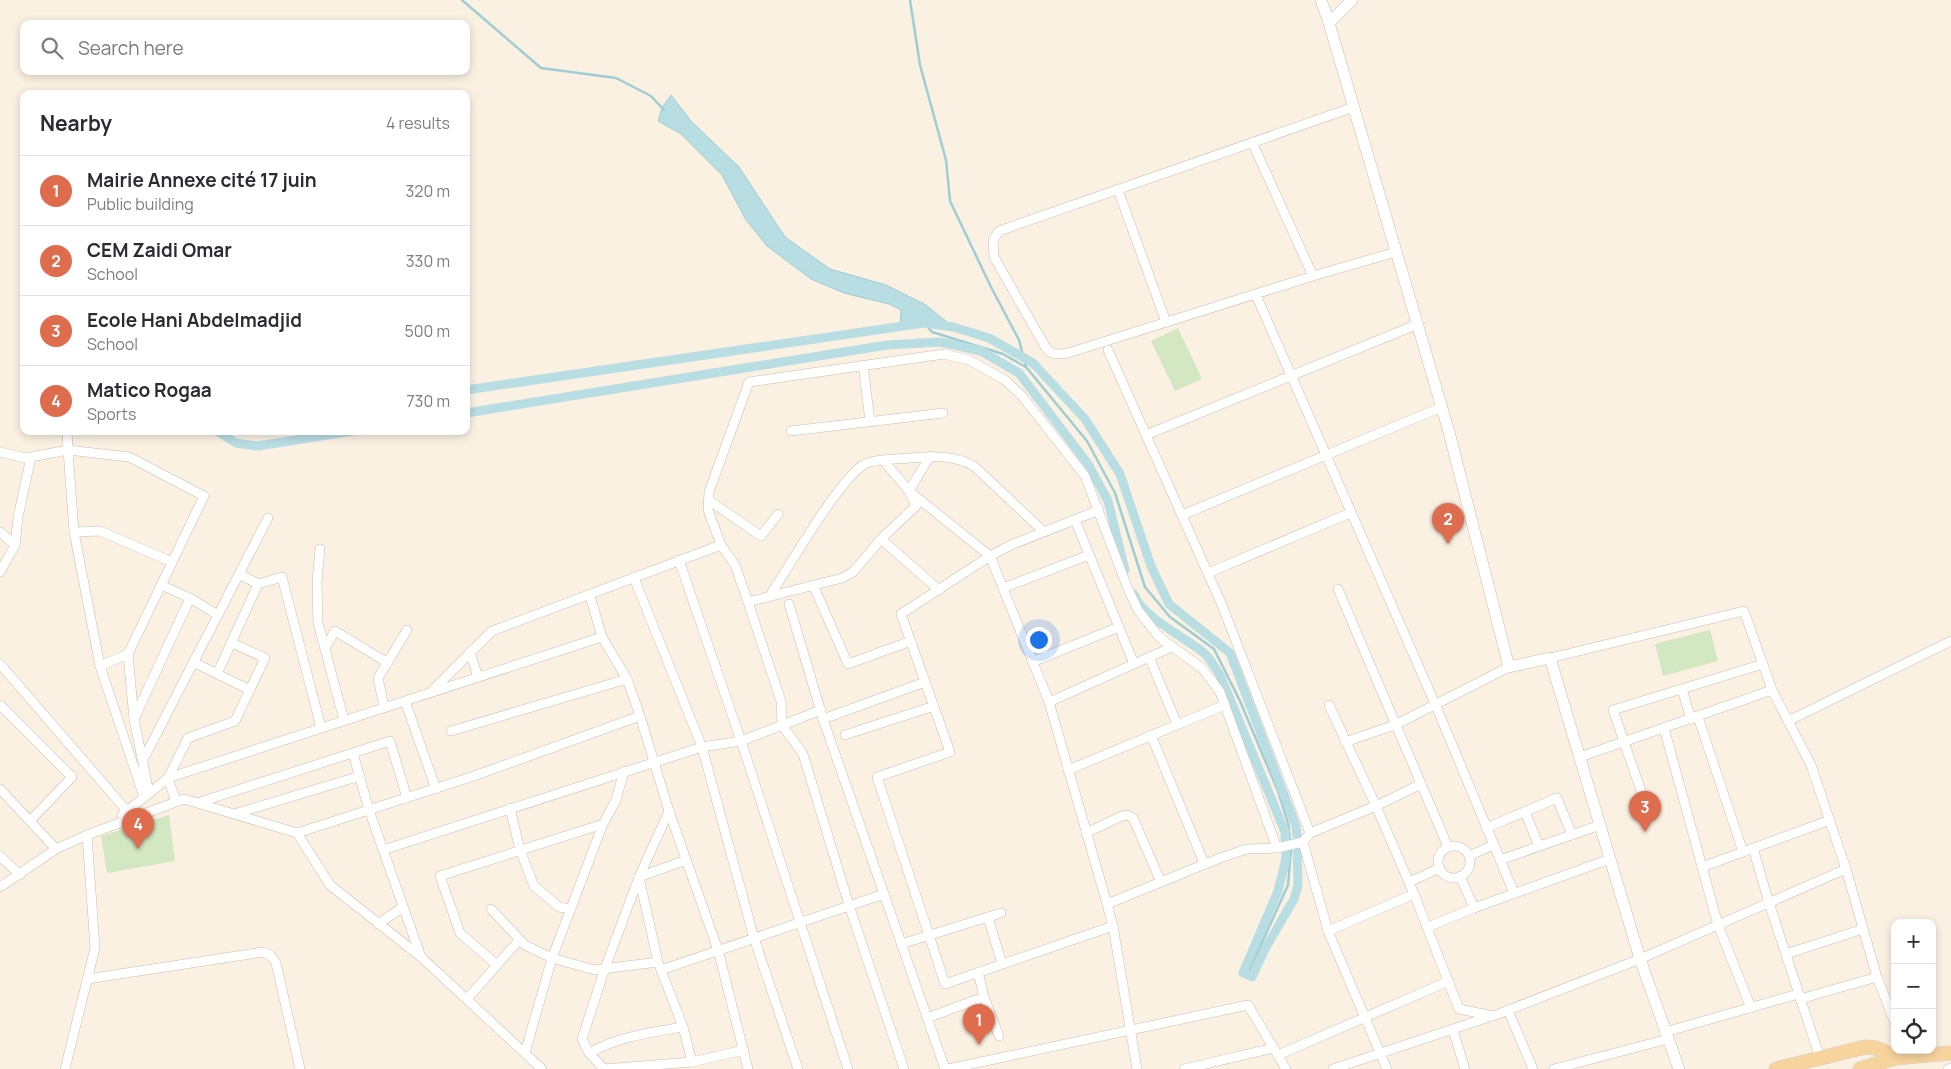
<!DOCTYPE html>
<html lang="en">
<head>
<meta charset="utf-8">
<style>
	body { margin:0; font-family:Manrope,sans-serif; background:#f2f2f3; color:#2b2b33 }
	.controls { position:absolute; right:15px; bottom:15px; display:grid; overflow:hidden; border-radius:10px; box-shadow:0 2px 8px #0003 }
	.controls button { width:45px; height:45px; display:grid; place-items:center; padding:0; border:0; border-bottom:1px solid #e1e1e2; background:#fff; color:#2b2b33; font:25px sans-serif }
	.you { position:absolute; left:1038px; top:639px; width:18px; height:18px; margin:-12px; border:4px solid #fff; border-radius:50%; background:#1a73e8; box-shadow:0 0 0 8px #1a73e833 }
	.badge { display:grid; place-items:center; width:32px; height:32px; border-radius:50%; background:#df6c4d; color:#fff; font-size:16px; font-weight:700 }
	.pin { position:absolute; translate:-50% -41px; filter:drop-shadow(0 1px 2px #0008) }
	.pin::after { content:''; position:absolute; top:26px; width:18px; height:15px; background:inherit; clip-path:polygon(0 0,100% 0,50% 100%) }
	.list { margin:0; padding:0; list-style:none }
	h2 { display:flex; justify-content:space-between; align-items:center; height:65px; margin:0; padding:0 20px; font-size:21px }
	h2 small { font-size:16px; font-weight:400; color:#7c7c81 }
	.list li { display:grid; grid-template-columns:32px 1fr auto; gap:15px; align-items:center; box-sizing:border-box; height:70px; padding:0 20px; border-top:1px solid #e1e1e2 }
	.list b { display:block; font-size:19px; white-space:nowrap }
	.list p { margin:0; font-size:16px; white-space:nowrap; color:#7c7c81 }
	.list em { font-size:16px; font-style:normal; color:#7c7c81 }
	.icon { flex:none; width:28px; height:28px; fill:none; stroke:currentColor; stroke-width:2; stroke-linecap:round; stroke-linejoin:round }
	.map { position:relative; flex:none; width:1951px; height:1069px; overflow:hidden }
	.search { position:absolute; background:#fff; box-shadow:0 2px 8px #0003; left:20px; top:20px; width:450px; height:55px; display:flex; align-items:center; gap:12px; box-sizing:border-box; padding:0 18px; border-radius:10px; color:#7c7c81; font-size:19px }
	.panel { position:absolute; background:#fff; box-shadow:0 2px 8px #0003; left:20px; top:90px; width:450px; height:345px; border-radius:10px }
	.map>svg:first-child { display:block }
</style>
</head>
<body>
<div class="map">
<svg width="1951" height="1069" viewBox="0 0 1951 1069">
	<rect width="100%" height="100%" fill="#fbf1e3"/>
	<g fill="#d2e7c2">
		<path d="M1178 328 1202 379 1175 391 1151 341Z"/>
		<path d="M1710 630 1718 661 1663 676 1655 644Z"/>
		<path d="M169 815 175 861 107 873 101 836Z"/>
	</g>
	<path fill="#b8dde3" stroke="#9fcdd4" d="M671 95 691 121 739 167 785 237 830 269 886 285 926 305 953 327 924 323 900 327 901 310 889 304 844 293 811 279 767 246 746 220 722 175 681 134 658 121 662 108Z"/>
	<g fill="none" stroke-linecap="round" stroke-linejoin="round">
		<g stroke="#9fcdd4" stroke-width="2.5">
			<path d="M462 0 541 68 616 78 651 96 664 110"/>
			<path d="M910 0 920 65 946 160 950 201 991 287 1019 340 1026 367"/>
			<path d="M923 321 932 332 1003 354 1026 367 1087 441 1115 493 1145 587 1170 617 1214 649 1240 701 1278 791 1288 823 1291 850 1288 885 1249 971"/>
		</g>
		<g stroke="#b8dde3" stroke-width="9">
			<path d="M466 390 924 323 953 327 989 338 1033 363 1085 419 1120 474 1151 566 1169 604 1230 653 1296 826 1297 836 1298 886 1294 899 1265 949 1252 977 1243 973 1278 891 1286 858 1285 832 1220 675C1215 668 1210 658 1204 653 1185 637 1143 618 1134 594"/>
			<path d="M466 413 887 345 940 342 981 351 1019 373 1088 464 1108 501 1125 570"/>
			<path d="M217 431 236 443 258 446 353 431"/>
		</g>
		<g stroke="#cebbad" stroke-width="10">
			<g id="street">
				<path d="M1354 107 999 231 993 240 994 257 1046 348C1052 356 1059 354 1068 353L1313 276 1396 252"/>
				<path d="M1252 142 1313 276"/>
				<path d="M1118 190 1166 322"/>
				<path d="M1256 295 1436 706 1514 893"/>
				<path d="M1108 350 1222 605 1310 833"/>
				<path d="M863 365 870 421"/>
				<path d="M791 431 943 413"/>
				<path d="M1146 435 1418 324"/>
				<path d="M0 452 25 458 68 450 67 431"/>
				<path d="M884 461 909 491 990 556 1049 702 1107 904 1113 926 1137 1069"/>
				<path d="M710 501 761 536 778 514"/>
				<path d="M1099 510 1011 545 990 556 901 614 950 752 877 777 945 984 1113 926"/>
				<path d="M1182 515 1442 407"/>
				<path d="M1075 520 1134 664"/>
				<path d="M0 532 15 545"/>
				<path d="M74 532 100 531 172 562"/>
				<path d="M881 539 939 590"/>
				<path d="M320 549 317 582 318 623 344 720"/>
				<path d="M679 560 741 741 848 1069"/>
				<path d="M0 572 15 545 18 517 31 457"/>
				<path d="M1208 573 1350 513"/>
				<path d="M239 574 258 584 282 577 321 728"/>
				<path d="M634 578 702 747 754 938 798 1069"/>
				<path d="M161 585 190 598 218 615"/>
				<path d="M813 585 848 664 911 641"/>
				<path d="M1003 588 1089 555"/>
				<path d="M1338 589 1448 847"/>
				<path d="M590 596 602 637 627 679 640 716 669 811 718 950 748 1069"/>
				<path d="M769 597C787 570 841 476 865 464 875 459 899 459 911 458 933 456 954 455 974 466L1044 532"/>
				<path d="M748 602 842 578 853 572 881 539 916 506 909 491 930 456"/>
				<path d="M789 604 823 719 945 1069"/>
				<path d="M232 643 265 658 235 721 188 738 168 778 602 637"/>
				<path d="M325 648 335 631 388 663"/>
				<path d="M470 652 478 677"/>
				<path d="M1149 657 1177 724"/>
				<path d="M1550 658 1744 611 1772 690 1811 765 1846 869 1877 977 1895 1023"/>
				<path d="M193 662 250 690"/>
				<path d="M1032 662 1119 627"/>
				<path d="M0 664 127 811"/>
				<path d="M100 666 128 654"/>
				<path d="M217 674 258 584"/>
				<path d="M1682 689 1691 719"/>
				<path d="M433 690 492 631 721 545"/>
				<path d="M405 701 436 789"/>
				<path d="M1049 702 1172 647"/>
				<path d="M0 705 72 777 30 821"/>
				<path d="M1329 705 1376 806 1414 894 1459 1009 1493 1016 1640 959 1846 869"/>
				<path d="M384 707 378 678 407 630"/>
				<path d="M1698 717 1743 852"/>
				<path d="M134 719 190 598"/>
				<path d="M823 719 925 682"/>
				<path d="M1788 721 1951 641"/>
				<path d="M1664 728 1718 925 1751 1008"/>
				<path d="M451 731 627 679"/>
				<path d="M845 735 934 706"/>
				<path d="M1151 735 1204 863"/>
				<path d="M1345 742 1395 725 1509 667"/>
				<path d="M353 753 369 810 421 957"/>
				<path d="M1580 757 1772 690"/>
				<path d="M143 760 268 518"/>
				<path d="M1068 770 1225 705"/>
				<path d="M0 789 56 849"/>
				<path d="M144 797 100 666 74 532 68 450 129 457 204 496 128 654 134 719 149 793"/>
				<path d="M197 803 390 741 407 798"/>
				<path d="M510 808 520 850 534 886 559 907 571 909"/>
				<path d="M669 811 639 877 605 968 582 1039 589 1053 604 1069 692 1062 744 1050"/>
				<path d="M1525 812 1539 846"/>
				<path d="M234 814 360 776"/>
				<path d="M1649 814 1613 710 1763 664"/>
				<path d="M122 815 168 778 176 802"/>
				<path d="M1486 828 1557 798 1572 835"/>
				<path d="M297 833 330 885 421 957 542 1069"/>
				<path d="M1086 833 1122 816 1127 815 1133 818 1161 882"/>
				<path d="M87 835 184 799 297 833 474 776 640 716"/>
				<circle cx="1454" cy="862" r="16"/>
				<path d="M1753 848 1769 903 1820 1058"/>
				<path d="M383 850 702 747 741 741 821 710"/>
				<path d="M0 856 20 875"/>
				<path d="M1469 856 1493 845"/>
				<path d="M686 860 639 877 658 962 683 1027 692 1062"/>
				<path d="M1500 860 1600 825"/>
				<path d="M1702 867 1830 820"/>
				<path d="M1460 876 1474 908 1610 859"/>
				<path d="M1409 882 1440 868"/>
				<path d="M0 887 56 849 87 835 95 948 65 1069"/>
				<path d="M1107 904 1220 858 1247 849 1277 848 1303 842"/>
				<path d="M491 909 525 945 552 958 595 970 658 962"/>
				<path d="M988 917 1002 964"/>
				<path d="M378 924 403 907"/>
				<path d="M1428 927 1474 908"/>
				<path d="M1328 931 1414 894"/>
				<path d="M901 944 1001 913"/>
				<path d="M1786 954 1863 929"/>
				<path d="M497 965 460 933 440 876 603 824"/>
				<path d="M661 970 884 894"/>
				<path d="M978 972 984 997 999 1036"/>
				<path d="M87 979 263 952 270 955 276 963 300 1069"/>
				<path d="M467 999 519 940"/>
				<path d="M1800 999 1877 977"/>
				<path d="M1508 1010 1533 1069"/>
				<path d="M927 1018 984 997"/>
				<path d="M1453 1030 1465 1069"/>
				<path d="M1665 1032 1798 994"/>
				<path d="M525 1053 552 958 603 824 616 800 624 771"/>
				<path d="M589 1053C621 1036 648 1033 683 1027"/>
				<path d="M1278 1055 1449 981"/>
				<path d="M904 1069 849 905 803 754 782 725 781 701 748 602 735 565 721 545 708 510 709 492 749 382 944 354 969 360 1005 380 1022 396 1085 476 1128 589 1138 610 1159 637 1203 669 1220 692 1277 848"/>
				<path d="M948 1069 1248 1005 1286 1069"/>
				<path d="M1184 1069 1274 1048"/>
				<path d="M1333 1069 1492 1016"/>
				<path d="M1387 1069 1328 931 1303 842 1310 833 1376 806 1421 784"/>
				<path d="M1554 1069 1668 1039"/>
				<path d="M1948 1069 1951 1068"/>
			</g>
		</g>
		<g stroke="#d0baaa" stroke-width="12">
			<g id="secondary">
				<path d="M1321 0 1329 23 1449 432 1509 667 1550 658 1640 959 1679 1069"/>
				<path d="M1329 23 1352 0"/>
			</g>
		</g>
		<g stroke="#d7d0cc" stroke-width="15">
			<g id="primary">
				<path d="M1776 1069 1865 1047C1877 1047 1885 1051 1895 1058"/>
				<path d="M1860 1069 1895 1058 1951 1053"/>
			</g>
		</g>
		<use href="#street" stroke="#fff" stroke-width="9"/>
		<use href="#secondary" stroke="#fff" stroke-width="11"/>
		<use href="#primary" stroke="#f7d49e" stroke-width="14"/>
	</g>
</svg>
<div class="controls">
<button>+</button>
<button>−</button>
<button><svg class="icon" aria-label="locate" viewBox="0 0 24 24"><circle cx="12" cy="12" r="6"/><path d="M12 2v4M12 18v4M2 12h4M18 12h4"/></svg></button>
</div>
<div class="you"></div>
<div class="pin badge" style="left:979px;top:1045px">1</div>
<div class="pin badge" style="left:1448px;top:544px">2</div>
<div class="pin badge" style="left:1645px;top:832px">3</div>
<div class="pin badge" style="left:138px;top:849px">4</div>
<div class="search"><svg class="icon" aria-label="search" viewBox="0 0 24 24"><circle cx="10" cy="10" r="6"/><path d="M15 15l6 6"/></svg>Search here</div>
<section class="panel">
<h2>Nearby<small>4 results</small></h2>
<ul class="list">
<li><span class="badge">1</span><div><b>Mairie Annexe cité 17 juin</b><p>Public building</p></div><em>320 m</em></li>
<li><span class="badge">2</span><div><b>CEM Zaidi Omar</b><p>School</p></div><em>330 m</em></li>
<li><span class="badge">3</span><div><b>Ecole Hani Abdelmadjid</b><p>School</p></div><em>500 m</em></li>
<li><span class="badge">4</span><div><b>Matico Rogaa</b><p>Sports</p></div><em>730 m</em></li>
</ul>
</section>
</div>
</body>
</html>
